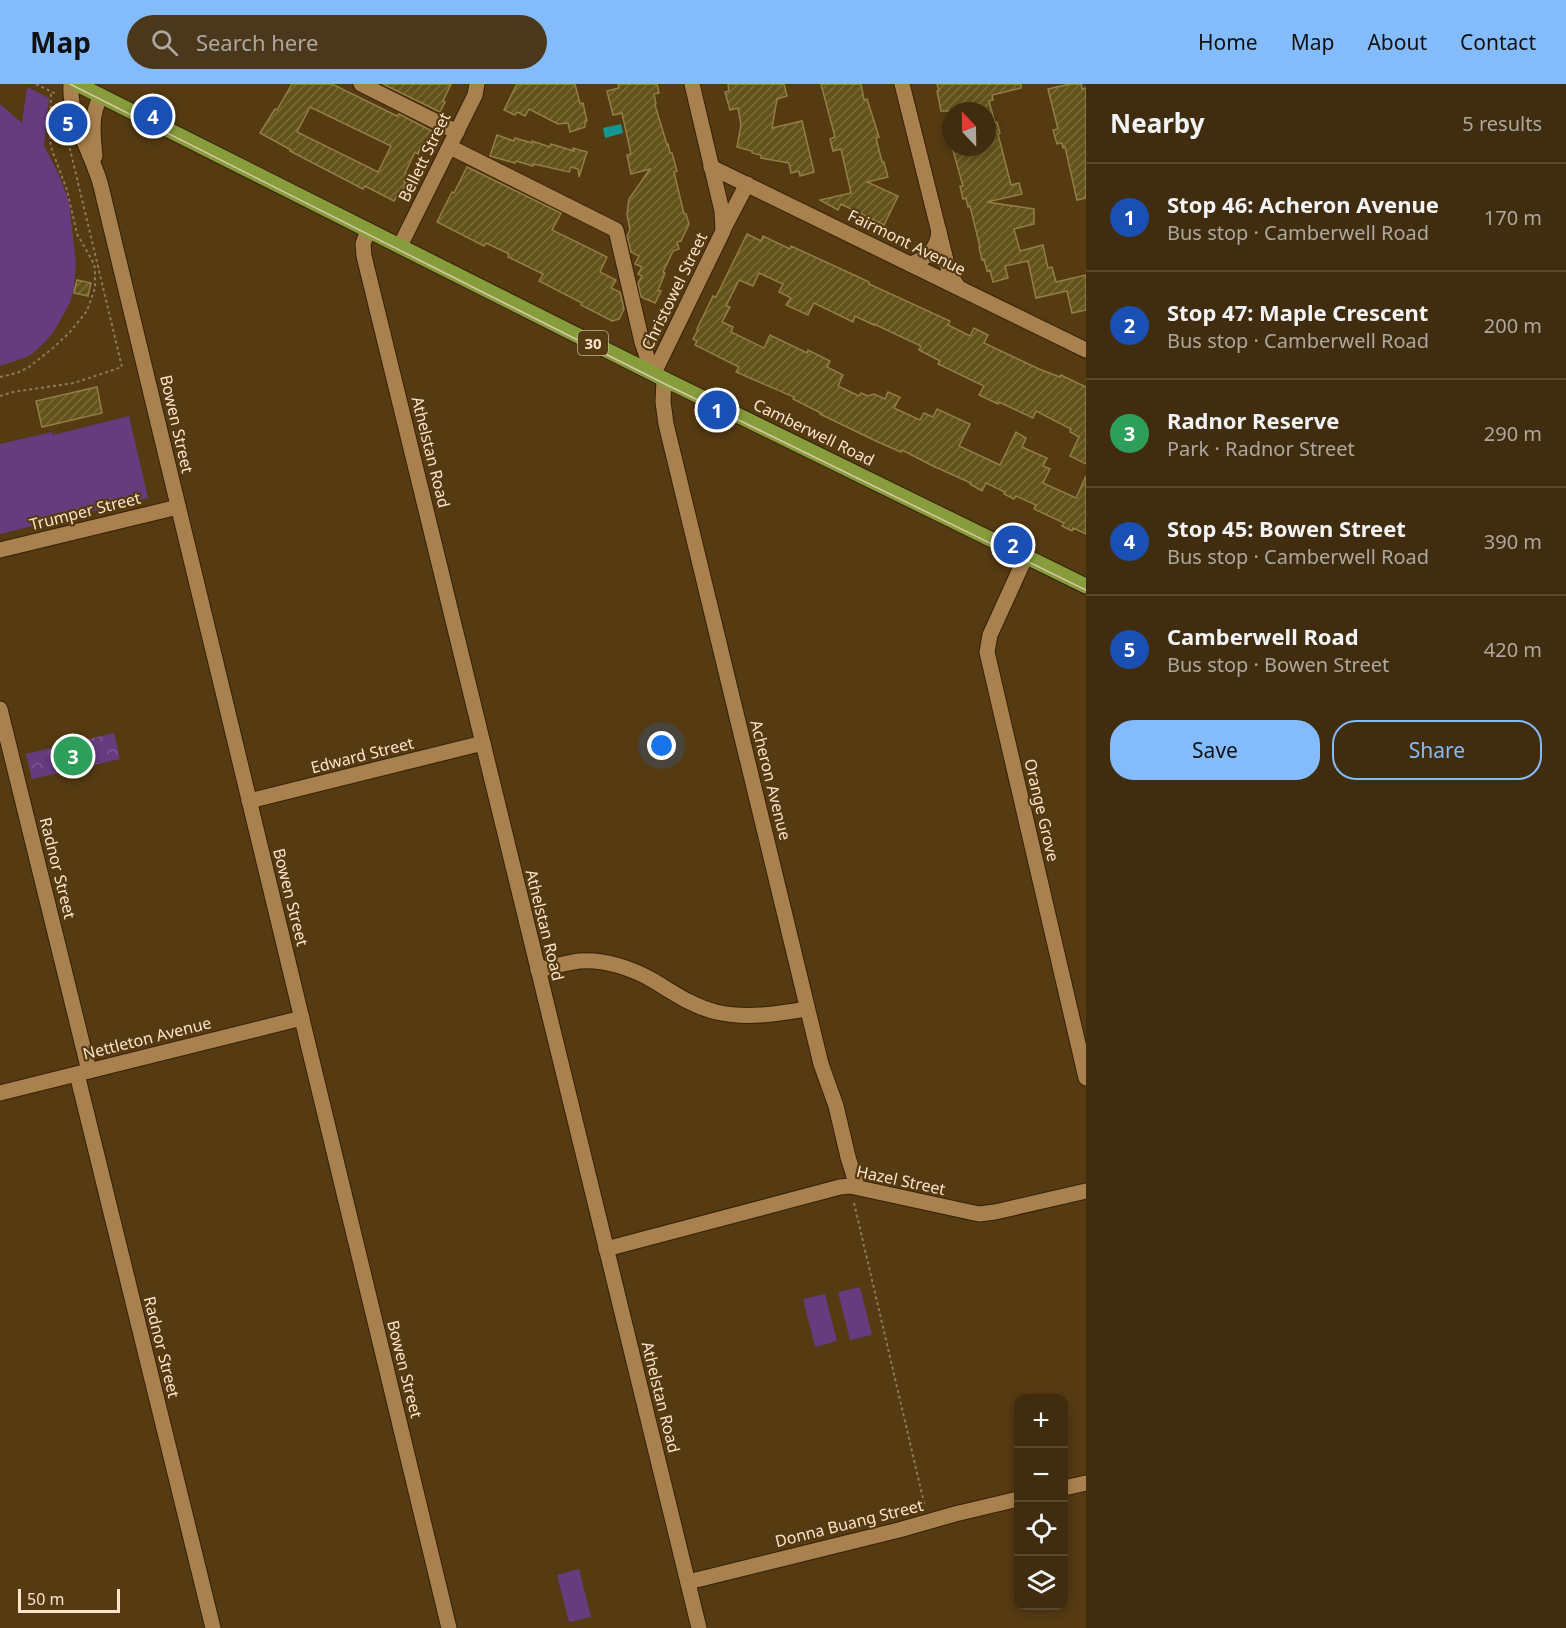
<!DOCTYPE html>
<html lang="en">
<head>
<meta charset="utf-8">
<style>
	body { margin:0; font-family:"Noto Sans",sans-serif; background:#4b381c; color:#f1f3f6 }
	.controls { position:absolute; right:18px; bottom:18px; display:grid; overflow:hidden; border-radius:12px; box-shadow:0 3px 9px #0003 }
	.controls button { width:54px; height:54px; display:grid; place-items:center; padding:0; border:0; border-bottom:2px solid #59482e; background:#402c0e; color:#f1f3f6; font:30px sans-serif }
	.compass { position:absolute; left:942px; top:18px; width:54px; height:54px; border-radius:50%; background:#402c0e; box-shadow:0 3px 9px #0003; rotate:338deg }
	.scale { position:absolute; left:18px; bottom:15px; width:102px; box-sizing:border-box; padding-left:6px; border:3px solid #fae4cb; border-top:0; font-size:16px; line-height:21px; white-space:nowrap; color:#fae4cb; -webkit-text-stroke:4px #553a12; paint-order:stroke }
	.you { position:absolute; left:662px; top:662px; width:21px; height:21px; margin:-15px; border:4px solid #fff; border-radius:50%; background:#1a73e8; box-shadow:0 0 0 9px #1a73e833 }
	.badge { display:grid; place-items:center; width:39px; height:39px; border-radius:50%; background:#84bcfb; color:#fff; font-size:20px; font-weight:700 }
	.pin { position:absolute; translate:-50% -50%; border:3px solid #fff; box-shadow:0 2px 6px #0006 }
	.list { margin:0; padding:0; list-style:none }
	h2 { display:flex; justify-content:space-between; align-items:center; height:78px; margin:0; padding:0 24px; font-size:26px }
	h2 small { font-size:20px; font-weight:400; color:#aea79e }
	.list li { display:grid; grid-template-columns:39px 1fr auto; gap:18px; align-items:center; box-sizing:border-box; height:108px; padding:0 24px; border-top:2px solid #59482e }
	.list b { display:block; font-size:22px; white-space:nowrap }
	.list p { margin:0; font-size:20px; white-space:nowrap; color:#aea79e }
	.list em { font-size:20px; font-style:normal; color:#aea79e }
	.actions { display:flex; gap:12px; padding:18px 24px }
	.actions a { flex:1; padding:14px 0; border:2px solid #84bcfb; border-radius:24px; text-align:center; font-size:21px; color:#84bcfb }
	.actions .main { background:#84bcfb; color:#111 }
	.icon { flex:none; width:33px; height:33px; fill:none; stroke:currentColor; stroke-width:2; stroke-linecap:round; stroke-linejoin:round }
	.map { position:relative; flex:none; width:1086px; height:1544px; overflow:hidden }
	header { display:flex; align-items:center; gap:36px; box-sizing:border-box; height:84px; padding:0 30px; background:#84bcfb; color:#111 }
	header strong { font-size:28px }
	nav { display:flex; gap:33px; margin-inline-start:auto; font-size:21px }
	.search { width:420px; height:54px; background:#4b381c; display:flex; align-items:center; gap:15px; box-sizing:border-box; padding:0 21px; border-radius:33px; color:#aea79e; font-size:22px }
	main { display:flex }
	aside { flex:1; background:#402c0e }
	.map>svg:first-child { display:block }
</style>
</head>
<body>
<header>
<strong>Map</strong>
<div class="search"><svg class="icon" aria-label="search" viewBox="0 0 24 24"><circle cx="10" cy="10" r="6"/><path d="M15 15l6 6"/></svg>Search here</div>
<nav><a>Home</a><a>Map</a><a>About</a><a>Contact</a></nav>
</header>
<main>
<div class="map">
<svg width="1086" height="1544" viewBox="0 0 1086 1544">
	<defs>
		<pattern id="park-crowns" width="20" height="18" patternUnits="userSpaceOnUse" patternTransform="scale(1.5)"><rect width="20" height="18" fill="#673c7f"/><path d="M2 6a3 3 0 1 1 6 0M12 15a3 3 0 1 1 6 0" fill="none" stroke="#7e5890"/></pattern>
		<pattern id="water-ripples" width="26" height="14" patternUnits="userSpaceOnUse" patternTransform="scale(1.5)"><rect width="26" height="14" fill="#169693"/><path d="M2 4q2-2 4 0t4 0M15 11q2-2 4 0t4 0" fill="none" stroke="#267d79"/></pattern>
		<pattern id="building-hatch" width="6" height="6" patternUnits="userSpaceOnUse" patternTransform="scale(1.5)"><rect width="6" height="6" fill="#63521b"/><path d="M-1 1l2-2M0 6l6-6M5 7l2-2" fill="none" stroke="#7a6b3b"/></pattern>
	</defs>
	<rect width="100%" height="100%" fill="#553a12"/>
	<path fill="url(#park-crowns)" d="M114 649 120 675 32 695 26 670Z"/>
	<g fill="#673c7f">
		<path d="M27 3 49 14 44 62 59 91 69 118 76 180 74 204 71 216 66 226 54 247 47 256 32 270 24 274 0 282V20L22 39Z"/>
		<path d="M129 332 148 414 0 450V360L52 348 53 351Z"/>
		<path d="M860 1203 872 1251 850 1256 838 1208Z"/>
		<path d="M825 1210 837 1257 815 1263 803 1215Z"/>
		<path d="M579 1485 591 1533 569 1538 557 1491Z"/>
	</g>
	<path fill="url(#water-ripples)" d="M621 40 623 49 605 54 603 44Z"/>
	<g fill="url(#building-hatch)" stroke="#927f43" stroke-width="1.5" fill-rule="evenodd">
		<path d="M292 0H332L397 32 399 30 434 48 431 55 429 54 424 64 421 62 418 70 415 68 405 89 408 90 404 98 406 99 401 109 399 108 394 117 365 102 363 105 290 67 291 66 260 49 275 25 277 26ZM310 23 391 62 378 88 297 48Z"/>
		<path d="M383 0H451L443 17 445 18 440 28Z"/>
		<path d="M517 0H575L580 20 583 19 587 37 585 38V43L570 48 568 39 558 40 529 25 525 32 517 28 515 31 504 26Z"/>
		<path d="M618 0H657L659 9 654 10 656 20 655 21 667 61 668 60 670 69H672L677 87 674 88 684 130H686L689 140 681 157 677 158 679 165 673 167 663 188 665 189 658 206 661 207 655 219 641 213 638 199 642 192 638 190 642 183 635 180 639 172 631 168 627 152 630 146 627 130 629 115 650 85 631 90 627 71 631 70 622 29 613 31 607 7 619 4Z"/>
		<path d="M728 0H784L787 12 777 15 772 44 802 37 814 88 800 92 799 87 791 89 789 79 761 74V71L752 69V67L737 63 741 41 738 24 730 26 725 8 729 7Z"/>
		<path d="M821 0H861L864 16 867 15 879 53 876 54 882 78H884L888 93 867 98 898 112 884 141 841 120 838 126 820 116 851 109 841 65 833 67 830 55 835 53Z"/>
		<path d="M937 0H1021V4L992 11 993 16 989 17 995 39 997 38 1000 49 998 50 1011 101 1019 99 1022 110 987 118 1034 125V140L1014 145 1020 167 1043 161 1048 184 1052 183 1056 198 1086 191V226L1072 229 1067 207 1036 214 1028 177 1005 182 1008 194 993 198 990 186 987 187 984 175 982 176 979 163H980L970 122 968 123 966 114 963 115 960 102H963L952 63H987V27H941L937 7H939Z"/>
		<path d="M1070 0H1081L1082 5 1086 4V114L1077 116 1065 63 1063 64 1062 59 1057 60 1053 46 1058 45 1048 5Z"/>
		<path d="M497 51 514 57 515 54 532 59V57L550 63 551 60 574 67 573 64 587 68 579 93 578 85 571 83 569 88 534 80 533 82 516 77 515 79 490 72Z"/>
		<path d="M467 83 561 129 552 146 607 173 600 188 616 196 611 204 620 208 624 225 619 235 612 237 581 221 582 219 539 197 543 190 508 173 509 170 486 159 484 162 437 138 452 108 454 109Z"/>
		<path d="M747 150 761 157 763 152 790 165 791 162 854 191 869 198V200L950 237 948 241 970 252 974 244 988 251 984 259 1039 285 1060 293 1061 291 1086 303V380L1070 372 1079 353 1070 348 1071 345 1036 327 1033 334 999 318 998 320 979 311 984 302 938 280 940 277 919 266 921 262 874 240V241L855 232 853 238 814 219 808 231 786 221 791 214 779 208 783 200 759 189 753 202 739 196 726 222 730 223 722 238 733 243 731 248 764 264 770 251 807 269 808 266 830 277 827 283 843 291 838 302 859 312 861 309 868 312 874 310 885 315 888 308 900 313 894 324 920 336 924 329 933 333 937 325 970 340 959 362 1000 381 1016 348 1026 354 1022 363 1047 374 1043 382 1050 385 1043 399 1076 414 1086 392V450L1073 444 1072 447 1062 442 1064 439 1034 425 1036 421 1016 412 1014 415 1004 410 1005 408 986 399 982 407 970 400 971 399 933 382 902 366 901 368 878 358 820 330 821 329 793 315 794 313 736 288 739 283 695 261 697 257 693 255 698 246 697 245 713 212 716 213Z"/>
		<path d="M77 196 91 199 88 212 74 209Z"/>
		<path d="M97 303 102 329 42 343 36 317Z"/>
	</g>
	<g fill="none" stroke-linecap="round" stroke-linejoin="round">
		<g stroke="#352207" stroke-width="17">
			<g id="minor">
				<path d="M71 0C69 31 86 59 96 87 100 96 102 106 104 115L449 1544"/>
				<path d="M361 0 457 48"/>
				<path d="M902 0 948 184 952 194 958 203"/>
				<path d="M450 63 616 146 642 258 652 288"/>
				<path d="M95 72C93 51 90 31 101 12"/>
				<path d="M711 83 1086 266"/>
				<path d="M724 144 747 100"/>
				<path d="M368 146 363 160 364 172 699 1544"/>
				<path d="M400 162 475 11 477 0"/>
				<path d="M910 180C927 175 938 164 939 147"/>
				<path d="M654 289 723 147 722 127 692 0"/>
				<path d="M664 295 663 318 666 340 821 980 836 1022 848 1073 857 1102"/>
				<path d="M0 466 178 423"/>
				<path d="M1026 472 990 551 987 568 1086 994"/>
				<path d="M0 625 89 987"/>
				<path d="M249 717 483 659"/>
				<path d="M538 886C551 883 565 879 579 877 604 875 632 884 654 897 674 909 692 922 716 928 747 935 776 930 807 925"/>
				<path d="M77 990 213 1544"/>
				<path d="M0 1009 302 934"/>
				<path d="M606 1165 840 1103 850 1102 979 1130 995 1128 1086 1107"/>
				<path d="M1064 1404 1086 1399"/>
				<path d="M688 1498 899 1446 955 1430 1018 1415"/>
			</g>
		</g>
		<g stroke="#352207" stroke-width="17">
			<path id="major" d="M77 0 664 295 1086 502"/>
		</g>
		<g stroke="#917855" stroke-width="2" stroke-dasharray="3 3" stroke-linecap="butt">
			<path d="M36 0 56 10"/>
			<path d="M0 293 17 289 29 283 53 264 70 248 87 227 95 204V184L92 176 77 150 67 106 52 66 50 57 51 7"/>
			<path d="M0 312 13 308 74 299 122 283 69 61"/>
			<path d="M854 1119 925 1423"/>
		</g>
		<use href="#minor" stroke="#a8814e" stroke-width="15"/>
		<use href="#major" stroke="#879d3c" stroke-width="15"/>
		<path stroke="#ddc6aa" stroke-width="1.5" d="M70 0 663 299 1086 506"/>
	</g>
	<g text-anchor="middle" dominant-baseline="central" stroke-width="4.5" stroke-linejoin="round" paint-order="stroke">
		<rect fill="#553a12" stroke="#c8b194" stroke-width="1.5" x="578" y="247" width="30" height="24" rx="4.5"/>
		<g font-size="15" font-weight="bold" fill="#fae4cb">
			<text x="593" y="259">30</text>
		</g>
		<g font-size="16" fill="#fae4cb" stroke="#553a12">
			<text transform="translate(424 73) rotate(-64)">Bellett Street</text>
			<text transform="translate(907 158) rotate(26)">Fairmont Avenue</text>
			<text transform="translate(674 207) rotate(-64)">Christowel Street</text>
			<text transform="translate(177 340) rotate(77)">Bowen Street</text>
			<text transform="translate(814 348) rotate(26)">Camberwell Road</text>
			<text transform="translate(431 368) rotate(76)">Athelstan Road</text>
			<text transform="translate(85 427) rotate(-14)">Trumper Street</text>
			<text transform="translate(362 671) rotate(-14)">Edward Street</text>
			<text transform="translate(771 696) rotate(76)">Acheron Avenue</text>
			<text transform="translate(1042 726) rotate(77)">Orange Grove</text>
			<text transform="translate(58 784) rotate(76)">Radnor Street</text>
			<text transform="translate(291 813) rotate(76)">Bowen Street</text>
			<text transform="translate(545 841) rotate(76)">Athelstan Road</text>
			<text transform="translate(147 954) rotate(-14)">Nettleton Avenue</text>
			<text transform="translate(901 1096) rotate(12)">Hazel Street</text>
			<text transform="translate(162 1263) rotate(76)">Radnor Street</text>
			<text transform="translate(405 1285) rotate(76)">Bowen Street</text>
			<text transform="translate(661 1313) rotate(76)">Athelstan Road</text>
			<text transform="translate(849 1439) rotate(-14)">Donna Buang Street</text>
		</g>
	</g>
</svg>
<div class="controls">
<button>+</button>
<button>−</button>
<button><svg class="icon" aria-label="locate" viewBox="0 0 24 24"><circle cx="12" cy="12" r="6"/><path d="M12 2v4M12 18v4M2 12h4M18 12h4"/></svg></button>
<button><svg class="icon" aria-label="layers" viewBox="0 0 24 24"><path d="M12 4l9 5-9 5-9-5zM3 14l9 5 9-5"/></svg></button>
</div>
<svg class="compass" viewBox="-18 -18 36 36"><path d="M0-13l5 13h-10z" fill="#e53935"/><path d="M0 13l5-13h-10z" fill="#aea79e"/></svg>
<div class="scale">50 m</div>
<div class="you"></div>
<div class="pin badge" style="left:717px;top:326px;background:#1a4fb4">1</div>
<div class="pin badge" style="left:1013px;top:461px;background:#1a4fb4">2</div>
<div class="pin badge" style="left:73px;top:672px;background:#2e9e5b">3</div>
<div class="pin badge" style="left:153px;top:32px;background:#1a4fb4">4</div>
<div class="pin badge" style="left:68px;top:39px;background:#1a4fb4">5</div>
</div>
<aside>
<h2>Nearby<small>5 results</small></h2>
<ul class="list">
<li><span class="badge" style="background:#1a4fb4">1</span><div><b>Stop 46: Acheron Avenue</b><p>Bus stop · Camberwell Road</p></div><em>170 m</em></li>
<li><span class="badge" style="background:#1a4fb4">2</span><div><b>Stop 47: Maple Crescent</b><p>Bus stop · Camberwell Road</p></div><em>200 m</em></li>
<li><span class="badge" style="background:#2e9e5b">3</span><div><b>Radnor Reserve</b><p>Park · Radnor Street</p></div><em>290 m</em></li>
<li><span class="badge" style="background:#1a4fb4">4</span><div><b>Stop 45: Bowen Street</b><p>Bus stop · Camberwell Road</p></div><em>390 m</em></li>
<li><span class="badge" style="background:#1a4fb4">5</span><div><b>Camberwell Road</b><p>Bus stop · Bowen Street</p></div><em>420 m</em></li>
</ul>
<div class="actions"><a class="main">Save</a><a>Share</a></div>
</aside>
</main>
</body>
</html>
